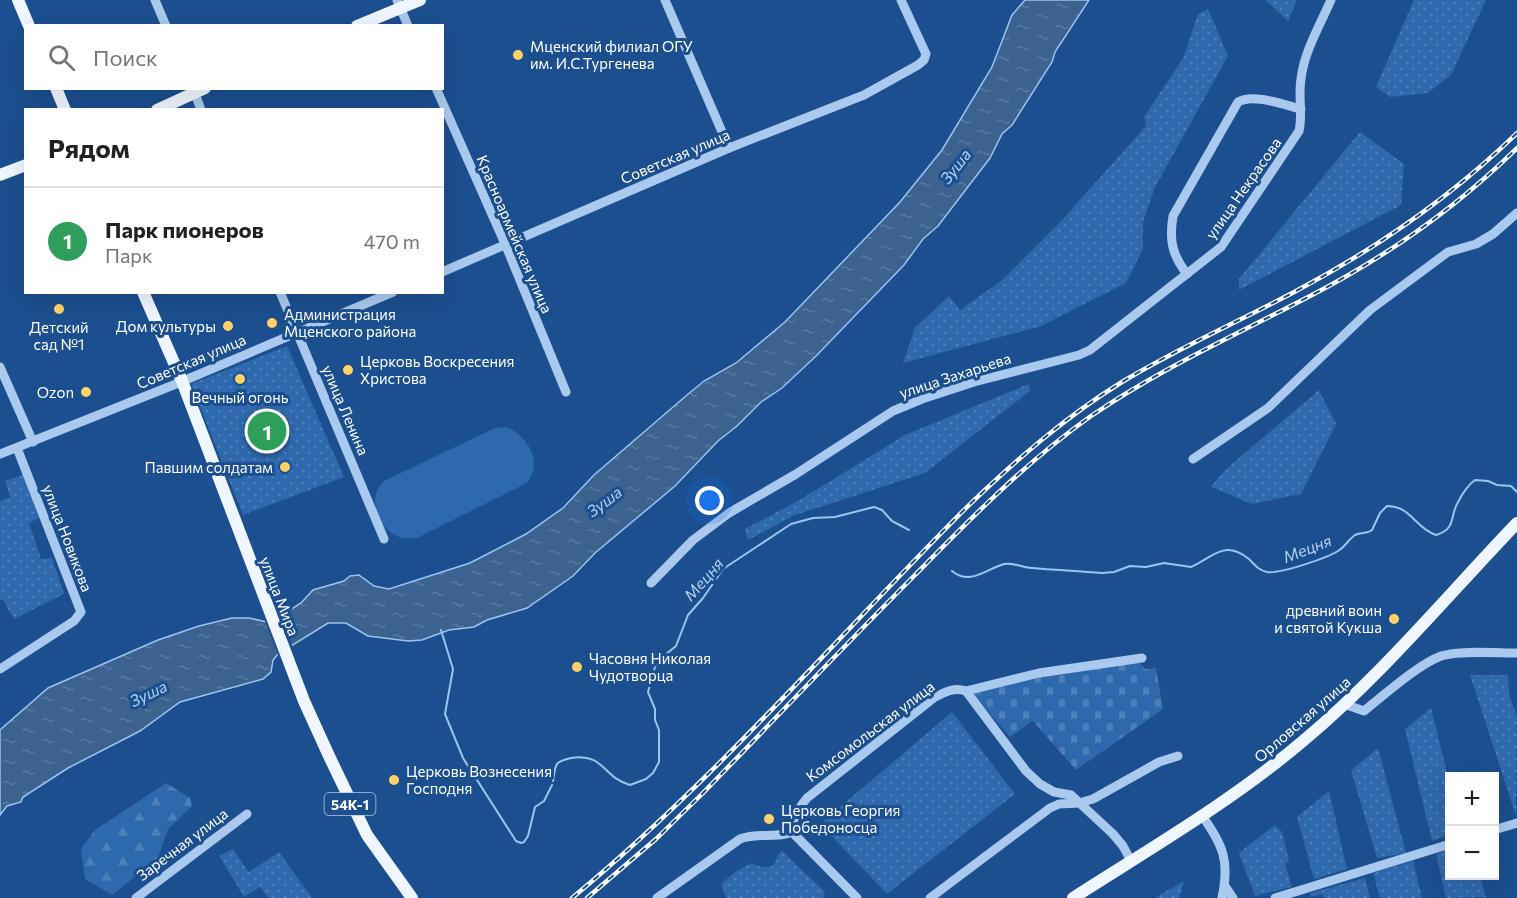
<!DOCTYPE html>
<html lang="ru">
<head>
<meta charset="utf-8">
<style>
	body { margin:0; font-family:Commissioner,sans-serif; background:#f2f2f2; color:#202124 }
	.controls { position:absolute; right:18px; bottom:18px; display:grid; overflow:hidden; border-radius:0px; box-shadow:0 6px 24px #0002 }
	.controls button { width:54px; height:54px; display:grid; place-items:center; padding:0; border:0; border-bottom:2px solid #e0e0e0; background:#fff; color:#202124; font:30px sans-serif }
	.you { position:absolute; left:710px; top:501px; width:21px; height:21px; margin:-15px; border:4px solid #fff; border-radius:50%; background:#1a73e8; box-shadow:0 0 0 9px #1a73e833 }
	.badge { display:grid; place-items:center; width:39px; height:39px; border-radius:50%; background:#0b8043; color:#fff; font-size:20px; font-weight:700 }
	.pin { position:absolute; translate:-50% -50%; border:3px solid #fff; box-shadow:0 2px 6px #0006 }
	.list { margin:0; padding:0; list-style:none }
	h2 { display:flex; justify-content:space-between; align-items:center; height:78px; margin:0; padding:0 24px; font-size:26px }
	h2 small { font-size:20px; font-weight:400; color:#757577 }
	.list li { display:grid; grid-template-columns:39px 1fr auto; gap:18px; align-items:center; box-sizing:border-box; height:108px; padding:0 24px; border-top:2px solid #e0e0e0 }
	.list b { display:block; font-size:22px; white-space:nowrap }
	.list p { margin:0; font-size:20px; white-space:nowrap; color:#757577 }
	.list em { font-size:20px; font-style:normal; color:#757577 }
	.icon { flex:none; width:33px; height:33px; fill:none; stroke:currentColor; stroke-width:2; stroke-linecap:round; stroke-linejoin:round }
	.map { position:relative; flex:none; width:1517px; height:898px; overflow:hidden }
	.search { position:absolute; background:#fff; box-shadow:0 6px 24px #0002; left:24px; top:24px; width:420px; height:66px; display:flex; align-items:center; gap:15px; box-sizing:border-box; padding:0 21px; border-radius:0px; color:#757577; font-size:22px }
	.panel { position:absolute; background:#fff; box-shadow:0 6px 24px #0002; left:24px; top:108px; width:420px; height:186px; border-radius:0px }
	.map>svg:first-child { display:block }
</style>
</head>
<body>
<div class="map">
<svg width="1517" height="898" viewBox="0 0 1517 898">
	<defs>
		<pattern id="forest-firs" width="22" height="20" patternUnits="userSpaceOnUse" patternTransform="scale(1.5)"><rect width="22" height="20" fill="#2e69ad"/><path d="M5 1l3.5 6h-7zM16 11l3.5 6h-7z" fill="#4d80b9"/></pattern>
		<pattern id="cemetery-stones" width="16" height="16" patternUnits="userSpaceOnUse" patternTransform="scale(1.5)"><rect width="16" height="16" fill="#2e69ad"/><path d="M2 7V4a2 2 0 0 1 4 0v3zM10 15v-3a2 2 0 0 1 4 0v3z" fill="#4d80b9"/></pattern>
		<pattern id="park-dots" width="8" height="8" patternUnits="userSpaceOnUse" patternTransform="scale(1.5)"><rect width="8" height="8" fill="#2e69ad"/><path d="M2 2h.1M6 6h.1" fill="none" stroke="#4d80b9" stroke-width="1.8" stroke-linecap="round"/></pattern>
		<pattern id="water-ripples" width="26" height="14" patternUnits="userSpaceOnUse" patternTransform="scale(1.5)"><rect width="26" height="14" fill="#3c6290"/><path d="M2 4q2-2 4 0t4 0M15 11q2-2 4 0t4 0" fill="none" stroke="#597aa1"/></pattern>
	</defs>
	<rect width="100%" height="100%" fill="#1b4f8f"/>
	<path fill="url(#forest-firs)" d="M166 783 190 798 192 806 168 829 158 858 112 895 85 879 81 849 95 830Z"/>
	<path fill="url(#cemetery-stones)" d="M1134 657 1145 669 1156 668 1163 709 1076 770 1033 721 1010 737 966 687Z"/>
	<g fill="url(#park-dots)">
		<path d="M1265 0H1297L1288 21Z"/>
		<path d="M1414 0H1486L1451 75 1428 93 1390 97 1376 87Z"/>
		<path d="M1208 9 1228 56 1155 187 1143 222V249L1126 283 1041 326 903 363 915 328 949 296 960 310 1001 281 1063 219 1146 126 1144 117 1183 58 1198 14Z"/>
		<path d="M1360 132 1404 164 1401 205 1239 290V279Z"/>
		<path d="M287 346 344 477 243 515 191 384Z"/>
		<path d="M1029 384 1030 391 925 473 795 515 748 540 745 529 798 501 905 435Z"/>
		<path d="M1319 390 1336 424 1301 494 1252 504 1211 487 1224 471Z"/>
		<path d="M23 475 39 518 29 523 41 559 52 558 64 594 14 619 3 600H0V501L10 497 5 481Z"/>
		<path d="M1470 675H1508L1509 694 1517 718 1516 816Z"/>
		<path d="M1431 708 1449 780V835L1432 841 1405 729Z"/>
		<path d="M952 712 1015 794 887 894 820 824Z"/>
		<path d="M1378 748 1406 853 1377 858 1351 770Z"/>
		<path d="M1329 791 1347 869 1314 879 1297 817Z"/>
		<path d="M1275 825 1282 832 1289 861 1285 864 1292 887 1255 896 1239 853Z"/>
		<path d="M233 849 249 872 279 852 312 898H269L260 887 244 897 219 856Z"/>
		<path d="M1449 849 1450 876H1480L1486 897 1446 898 1436 854Z"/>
		<path d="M782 851 825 892 823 898H726L721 884 735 872 751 863C765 869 775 871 778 854Z"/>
		<path d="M1413 861 1422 898H1380L1373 873Z"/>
		<path d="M1365 878 1370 898H1324L1322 894 1311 897 1310 893Z"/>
		<path d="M1184 881 1179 898H1155Z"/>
	</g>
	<path fill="#2e69ad" d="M506 427C527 435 544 462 527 483L417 538C413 538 407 539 403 538 379 533 365 498 384 481L495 428Z"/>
	<path fill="url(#water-ripples)" stroke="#9cc4f0" stroke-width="1.5" d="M1025 0H1089L1055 52 1052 62 1012 125 1002 134 990 158 938 226 923 239 904 265 816 356 782 388 761 402 737 426 718 441 675 486 595 553 573 576 527 608 487 620 474 627 449 630 422 640 408 641 368 636 346 623H328L278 654 273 660 271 672 263 679 180 702 140 731 68 768 23 797 21 802 7 806 0 815V730L48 688 158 640 199 626 232 618H249L267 622 275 620 301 603 313 590 344 581 350 576 359 575 374 586 389 589 470 563 526 534 563 508 594 475 687 395 704 381 736 363 785 322 900 202 942 150 992 67 1012 15Z"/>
	<path fill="#1b4f8f" d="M280 613 293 648 279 658 264 618 274 617Z"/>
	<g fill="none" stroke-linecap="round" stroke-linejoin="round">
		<g stroke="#9cc4f0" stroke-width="2">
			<path d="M952 571C970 586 986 569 1004 564 1015 562 1022 568 1032 568 1055 570 1079 571 1102 573L1114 572 1130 566 1146 567 1164 563 1191 567C1213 557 1224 539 1249 559 1255 565 1258 570 1267 572 1280 574 1327 558 1338 551 1345 547 1348 540 1355 535 1361 532 1367 534 1372 530L1380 513 1387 506C1411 506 1415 528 1436 535 1456 529 1450 517 1457 504 1461 496 1468 485 1475 480L1488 481 1497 485 1511 486 1517 492"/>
			<path d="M441 630 453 669 445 714 463 758 516 841 521 843 524 842 528 836 535 807 544 801 552 785"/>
			<path d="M553 781C556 765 553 762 571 758 605 753 602 777 630 785L646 779 653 773 659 762V730L655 720V709L648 692 655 667 659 660 676 646 688 615 703 598 723 569 791 524 813 518 835 517 874 507 882 510 892 521 909 530"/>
		</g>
		<g stroke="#a9c9ee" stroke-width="9">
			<path d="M155 0 166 26"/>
			<path d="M397 0 408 26"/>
			<path d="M665 0 729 148"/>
			<path d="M193 88 201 110"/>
			<path d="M436 88 506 246 566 392"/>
			<path d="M442 272 729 148 864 95 918 65 924 60 926 54 901 0"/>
			<path d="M1187 274C1172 255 1169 240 1173 216L1238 102C1253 93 1285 105 1301 109"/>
			<path d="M280 292 384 539"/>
			<path d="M0 367 33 442"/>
			<path d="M0 454 176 384 393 292"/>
			<path d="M1193 459 1268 408 1370 310 1448 252 1476 244 1493 234 1517 213"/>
			<path d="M651 583 693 540 729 513 796 474 893 411 922 399 974 382 1079 355 1090 350 1221 247 1299 131C1303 114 1298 97 1301 79 1304 52 1320 25 1331 0"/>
			<path d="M0 669 74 621 81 612 17 448"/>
			<path d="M966 691 1026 771 1040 784 1054 792 1071 795 1113 834 1123 846 1131 861"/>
			<path d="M1344 704 1364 711C1384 695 1419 664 1441 656 1459 650 1497 653 1517 653"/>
			<path d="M1202 815C1223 847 1230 859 1222 898"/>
			<path d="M1494 830 1517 823"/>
			<path d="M792 832C792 817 798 809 807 798L935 697C946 692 953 687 966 691L1039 673 1142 658"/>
			<path d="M792 832 857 898"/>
			<path d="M1225 886 1233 898"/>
			<path d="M136 898 247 814"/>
			<path d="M657 898 740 839C757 832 775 839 792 832"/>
			<path d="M930 898 1050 808 1059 804 1079 803 1093 799 1159 762 1178 756"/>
			<path d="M1275 898 1450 844"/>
		</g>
		<g stroke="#f0f6ff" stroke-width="12">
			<path d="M18 0 29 26"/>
			<path d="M357 26 420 0"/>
			<path d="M56 88 65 110"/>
			<path d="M157 110 205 88"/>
			<path d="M0 175 26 165"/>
			<path d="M143 292 182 381 304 701 329 756 367 835 412 898"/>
			<path d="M1073 898C1151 848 1232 801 1303 741 1381 676 1447 596 1517 523"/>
		</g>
		<g stroke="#fff" stroke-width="4.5">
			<g id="rail">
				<path d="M572 898C715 780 836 638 967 507 1015 461 1065 417 1122 382 1178 348 1238 322 1296 291 1377 248 1451 197 1517 133"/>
				<path d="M587 898 656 839 702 794C773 721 843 647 915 575 971 518 1026 462 1091 416 1161 368 1238 334 1312 295 1387 256 1457 207 1517 148"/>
			</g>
		</g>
		<use href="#rail" stroke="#1b4f8f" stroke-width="2" stroke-dasharray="7" stroke-linecap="butt"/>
	</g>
	<g fill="#ffd166" stroke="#1b4f8f" stroke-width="2">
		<circle cx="518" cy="55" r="6"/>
		<circle cx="59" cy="309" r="6"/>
		<circle cx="272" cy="323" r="6"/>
		<circle cx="228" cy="326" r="6"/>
		<circle cx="348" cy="370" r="6"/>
		<circle cx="240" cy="379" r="6"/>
		<circle cx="86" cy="392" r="6"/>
		<circle cx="285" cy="467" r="6"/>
		<circle cx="1394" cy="619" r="6"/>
		<circle cx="577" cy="667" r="6"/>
		<circle cx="394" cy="780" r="6"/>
		<circle cx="769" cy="819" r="6"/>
	</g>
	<g text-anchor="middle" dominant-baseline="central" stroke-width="6" stroke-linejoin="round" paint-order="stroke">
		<rect fill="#1b4f8f" stroke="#bbcadd" stroke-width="1.5" x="324.5" y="793" width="51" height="22" rx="4.5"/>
		<g font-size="14" font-weight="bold" fill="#fff">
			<text x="350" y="804">54К-1</text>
		</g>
		<g font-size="15" fill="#fff" stroke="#1b4f8f" text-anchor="start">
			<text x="530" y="46">Мценский филиал ОГУ<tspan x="530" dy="17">им. И.С.Тургенева</tspan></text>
			<text x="284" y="314">Администрация<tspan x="284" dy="17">Мценского района</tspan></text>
			<text x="216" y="326" text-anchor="end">Дом культуры</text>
			<text x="59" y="327" text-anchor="middle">Детский<tspan x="59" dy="17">сад №1</tspan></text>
			<text x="360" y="361">Церковь Воскресения<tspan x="360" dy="17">Христова</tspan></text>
			<text x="74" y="392" text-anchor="end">Ozon</text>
			<text x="240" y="397" text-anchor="middle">Вечный огонь</text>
			<text x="273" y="467" text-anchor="end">Павшим солдатам</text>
			<text x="1382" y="610" text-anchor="end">древний воин<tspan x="1382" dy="17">и святой Кукша</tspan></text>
			<text x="589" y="658">Часовня Николая<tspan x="589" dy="17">Чудотворца</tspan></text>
			<text x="406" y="771">Церковь Вознесения<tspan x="406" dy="17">Господня</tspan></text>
			<text x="781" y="810">Церковь Георгия<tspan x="781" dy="17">Победоносца</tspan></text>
		</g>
		<g font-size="15" fill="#fff" stroke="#1b4f8f">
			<text transform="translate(675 156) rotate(-23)">Советская улица</text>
			<text transform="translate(1243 188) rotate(-55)">улица Некрасова</text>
			<text transform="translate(515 234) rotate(67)">Красноармейская улица</text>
			<text transform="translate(191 361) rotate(-23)">Советская улица</text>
			<text transform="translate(955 375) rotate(-18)">улица Захарьева</text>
			<text transform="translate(346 410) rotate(67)">улица Ленина</text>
			<text transform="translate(68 538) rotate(69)">улица Новикова</text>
			<text transform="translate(280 596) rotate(69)">улица Мира</text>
			<text transform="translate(1302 719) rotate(-41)">Орловская улица</text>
			<text transform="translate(870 731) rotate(-37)">Комсомольская улица</text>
			<text transform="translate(182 844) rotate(-37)">Заречная улица</text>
		</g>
		<g font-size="16" font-style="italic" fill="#b5d3f5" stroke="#1b4f8f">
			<text transform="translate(955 166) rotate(-52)">Зуша</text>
			<text transform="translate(604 501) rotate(-37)">Зуша</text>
			<text transform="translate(1307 548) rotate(-21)">Мецня</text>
			<text transform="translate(703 579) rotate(-49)">Мецня</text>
			<text transform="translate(148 693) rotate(-26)">Зуша</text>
		</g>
	</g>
</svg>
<div class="controls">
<button>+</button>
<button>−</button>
</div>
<div class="you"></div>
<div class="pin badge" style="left:267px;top:431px;background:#2e9e5b">1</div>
<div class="search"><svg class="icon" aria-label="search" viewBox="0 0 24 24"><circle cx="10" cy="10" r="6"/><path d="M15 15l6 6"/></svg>Поиск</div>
<section class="panel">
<h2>Рядом<small></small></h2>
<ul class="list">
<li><span class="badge" style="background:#2e9e5b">1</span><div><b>Парк пионеров</b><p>Парк</p></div><em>470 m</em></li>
</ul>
</section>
</div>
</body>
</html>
